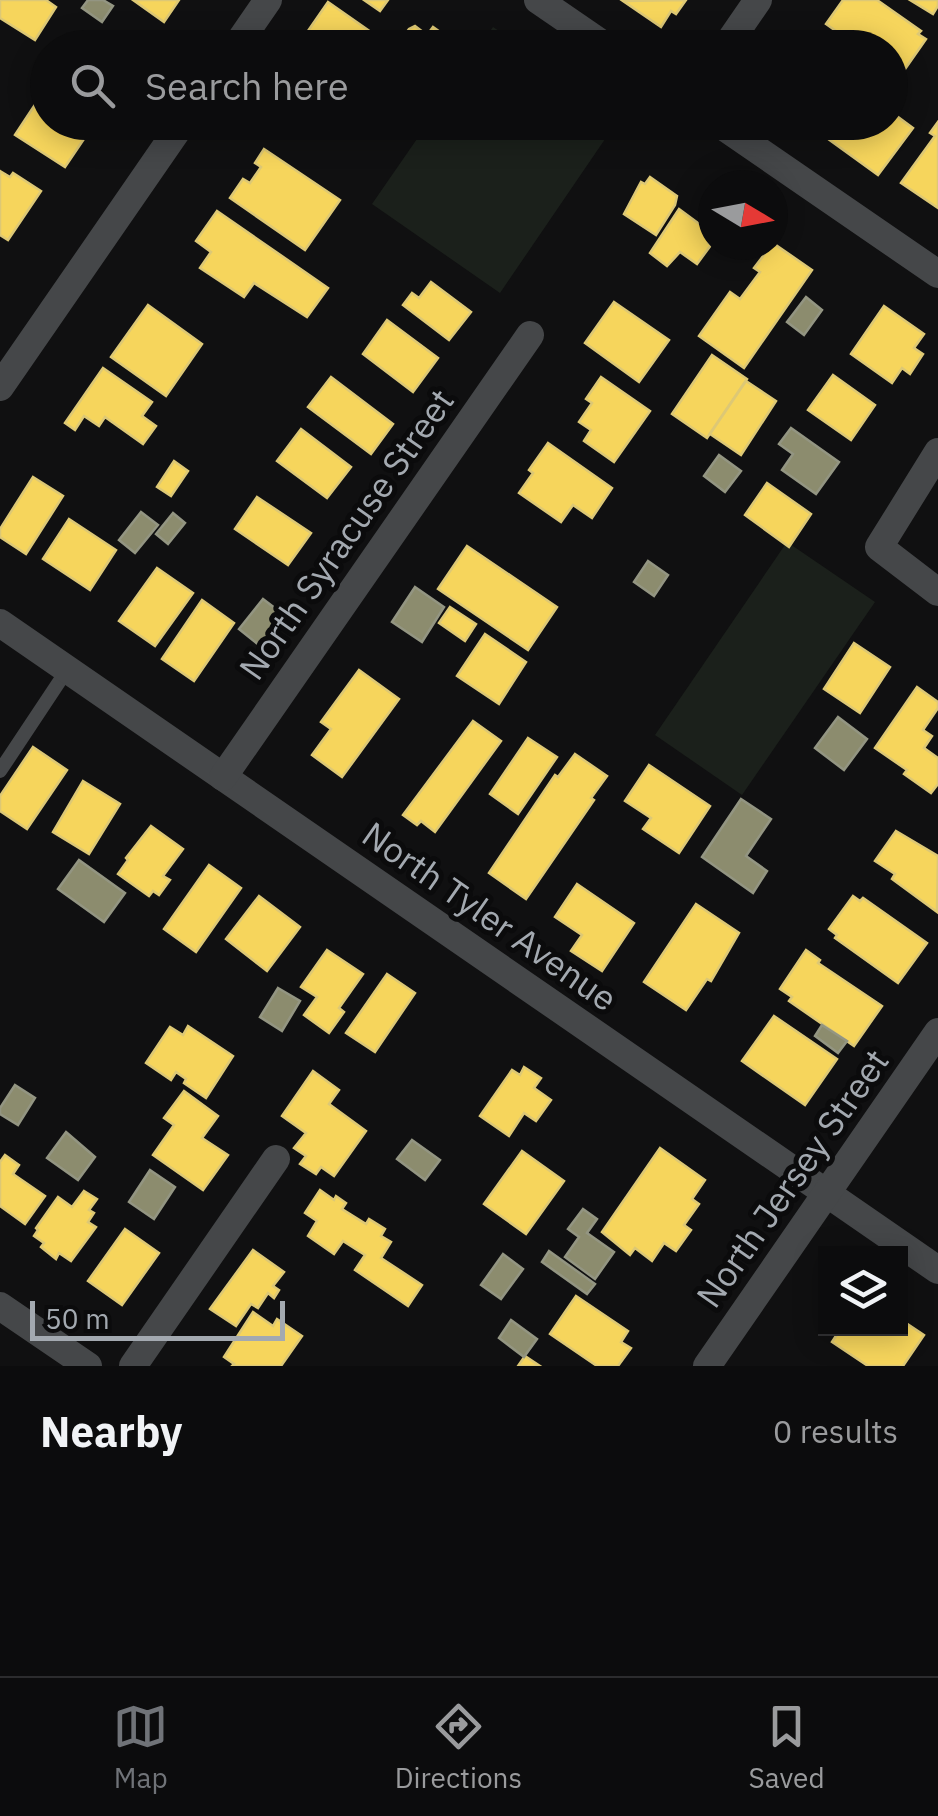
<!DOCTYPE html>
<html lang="en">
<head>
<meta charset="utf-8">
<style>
	body { margin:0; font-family:"IBM Plex Sans",sans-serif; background:#151516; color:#f1f3f6 }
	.controls { position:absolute; right:30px; bottom:30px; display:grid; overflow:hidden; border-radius:0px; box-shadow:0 5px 25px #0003 }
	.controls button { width:90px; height:90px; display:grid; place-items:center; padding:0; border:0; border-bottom:2px solid #2c2c2e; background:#0c0c0d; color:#f1f3f6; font:50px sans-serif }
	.compass { position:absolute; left:698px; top:170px; width:90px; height:90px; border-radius:50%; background:#0c0c0d; box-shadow:0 5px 25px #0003; rotate:100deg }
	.scale { position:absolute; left:30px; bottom:25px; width:255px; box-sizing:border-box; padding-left:10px; border:5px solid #a3a9b0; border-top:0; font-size:28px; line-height:35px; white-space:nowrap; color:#a3a9b0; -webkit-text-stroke:8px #0b0b0c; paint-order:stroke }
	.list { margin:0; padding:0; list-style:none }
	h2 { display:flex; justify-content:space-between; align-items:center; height:130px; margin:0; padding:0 40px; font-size:42px }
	h2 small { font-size:32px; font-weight:400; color:#9a9b9d }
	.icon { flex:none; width:55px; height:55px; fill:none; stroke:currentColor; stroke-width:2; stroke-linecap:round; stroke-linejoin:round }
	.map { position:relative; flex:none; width:938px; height:1366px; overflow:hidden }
	.search { position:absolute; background:#0c0c0d; box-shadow:0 5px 25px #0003; left:30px; right:30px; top:30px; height:110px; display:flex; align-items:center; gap:25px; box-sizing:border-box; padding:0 35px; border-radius:55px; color:#9a9b9d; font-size:38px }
	.sheet { height:310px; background:#0c0c0d }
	nav { display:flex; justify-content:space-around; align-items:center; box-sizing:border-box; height:140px; border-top:2px solid #2c2c2e; background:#0c0c0d; font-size:28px; color:#9a9b9d }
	nav a { display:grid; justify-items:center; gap:5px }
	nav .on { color:#707378 }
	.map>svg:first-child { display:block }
</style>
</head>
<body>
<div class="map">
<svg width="938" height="1366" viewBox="0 0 938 1366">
	<rect width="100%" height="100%" fill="#101011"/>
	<g fill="#1b201b">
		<path d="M493 27 524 47H479Z"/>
		<path d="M428 123V122L616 123 500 293 372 204Z"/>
		<path d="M787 542 875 602 742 795 655 735Z"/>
	</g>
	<g fill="#f6d55c" stroke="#ddc875" stroke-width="2.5">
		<path d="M0 0H46L56 7 35 40 0 18Z"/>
		<path d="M133 0H179L164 22Z"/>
		<path d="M364 0H388L380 11Z"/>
		<path d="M686 0 676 14 671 11 661 27 623 1Z"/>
		<path d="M843 0H877L921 31 918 34 926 39 903 72 896 67 893 71 890 69V48H860L826 24Z"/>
		<path d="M910 0H938V6L933 14Z"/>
		<path d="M328 2 381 39 375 48H310L301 41Z"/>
		<path d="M415 26 427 35 433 27 453 41 448 48H401L398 44 409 29Z"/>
		<path d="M42 94 48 98V122H85L92 127 65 167 15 135Z"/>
		<path d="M890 111 913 128 878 175 824 136 834 122H890Z"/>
		<path d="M308 122H329L322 132Z"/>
		<path d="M938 122V208L901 183 935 136 930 133Z"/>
		<path d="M264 149 340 200 305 250 230 198 243 179 250 183 261 167 255 163Z"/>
		<path d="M0 171 10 177 13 173 41 191 8 240 0 235Z"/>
		<path d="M650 177 677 196 675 205 656 235 624 214 641 182 645 184Z"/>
		<path d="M679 209 713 234 708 243 711 245 697 264 680 252 667 266 650 253Z"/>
		<path d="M217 211 328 288 307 317 254 283 244 297 200 268 211 252 196 241Z"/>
		<path d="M773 243 812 270 744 368 699 336 730 292 740 299 760 272 754 268Z"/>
		<path d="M431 282 471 312 449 340 403 305 412 293 419 298Z"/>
		<path d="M614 302 669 340 639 382 585 343Z"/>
		<path d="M148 305 202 344 166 396 111 357Z"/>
		<path d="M884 306 924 334 914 348 923 354 910 374 902 368 892 383 851 354Z"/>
		<path d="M387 320 438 358 413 392 363 354Z"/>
		<path d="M712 355 747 379 707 438 672 414Z"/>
		<path d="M103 368 152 402 142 416 156 426 143 444 105 417 99 426 84 416 75 430 65 423Z"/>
		<path d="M833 375 875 405 851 440 808 410Z"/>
		<path d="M331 377 393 424 371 454 308 407Z"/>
		<path d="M601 377 650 411 614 462 584 441 591 430 579 422 592 403 586 399Z"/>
		<path d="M746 381 776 401 741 455 710 434Z"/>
		<path d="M301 429 351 467 327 498 277 461Z"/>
		<path d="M548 443 612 488 592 518 573 505 561 522 519 493 533 473 529 470Z"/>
		<path d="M174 461 188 471 171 496 157 487Z"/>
		<path d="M33 477 63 496 26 554 0 537V529Z"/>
		<path d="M767 483 811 514 789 547 745 515Z"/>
		<path d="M257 497 311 533 288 565 235 529Z"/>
		<path d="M69 519 116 550 90 590 43 559Z"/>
		<path d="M467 546 557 607 528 650 438 589Z"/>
		<path d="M157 568 193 593 155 646 119 621Z"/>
		<path d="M202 600 234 623 194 681 162 659Z"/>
		<path d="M450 607 476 624 465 641 439 623Z"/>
		<path d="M485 634 526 662 499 704 457 676Z"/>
		<path d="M854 643 890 667 860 713 824 689Z"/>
		<path d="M359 670 399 699 342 777 312 755 331 729 321 722Z"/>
		<path d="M917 687 938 702V708L923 730 932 736 924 748 938 758V784L931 793 904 774 907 770 875 748Z"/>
		<path d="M473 721 501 741 435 832 421 821 417 825 403 815Z"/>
		<path d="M528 738 557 757 518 814 490 794Z"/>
		<path d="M33 747 67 770 27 829 0 811V796Z"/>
		<path d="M575 754 607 776 591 798 594 800 526 899 489 873 555 775 558 777Z"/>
		<path d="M649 765 710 806 679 853 643 829 651 818 625 801Z"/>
		<path d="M83 781 120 804 89 854 53 832Z"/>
		<path d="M151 826 183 849 163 876 170 880 159 895 153 891 149 896 118 874 128 860 126 858Z"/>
		<path d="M896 831 938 856 937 912 892 879 895 874 875 861Z"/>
		<path d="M209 865 241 888 196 952 164 929Z"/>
		<path d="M577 884 634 923 602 971 571 951 582 935 555 917Z"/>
		<path d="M259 896 300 927 267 971 226 939Z"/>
		<path d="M853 896 860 901 863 898 927 943 898 983 835 938 837 935 829 929Z"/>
		<path d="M696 904 739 933 711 981 707 979 686 1010 644 982Z"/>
		<path d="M327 950 363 974 339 1008 344 1012 329 1033 304 1015 317 997 301 987Z"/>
		<path d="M806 950 820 960 818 963 882 1006 854 1046 789 1001 792 997 780 989Z"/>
		<path d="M387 974 415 993 375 1052 346 1033Z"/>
		<path d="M774 1016 837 1059 805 1105 742 1061Z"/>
		<path d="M188 1026 233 1056 206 1098 184 1083 186 1079 176 1072 171 1080 146 1063 170 1027 183 1035Z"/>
		<path d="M524 1067 541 1078 534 1088 551 1100 536 1121 524 1113 509 1136 480 1116 512 1070 520 1075Z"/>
		<path d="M313 1071 339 1090 329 1104 366 1131 334 1176 321 1167 316 1174 300 1164 306 1156 294 1148 306 1133 282 1116Z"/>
		<path d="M184 1091 218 1116 202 1138 228 1155 203 1190 153 1155 174 1125 164 1118Z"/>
		<path d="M660 1148 705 1180 692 1199 699 1204 684 1225 691 1230 676 1251 664 1243 652 1261 635 1248 630 1255 602 1232Z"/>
		<path d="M522 1151 564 1181 526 1234 484 1204Z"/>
		<path d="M5 1155 19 1165 13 1174 45 1196 25 1224 0 1206V1162Z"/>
		<path d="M320 1190 334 1200 336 1196 346 1203 342 1209 366 1224 369 1219 385 1229 381 1236 391 1242 381 1258 422 1285 408 1306 355 1270 365 1255 343 1241 334 1254 308 1236 317 1221 305 1213Z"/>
		<path d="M84 1191 97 1199 89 1210 94 1213 88 1222 96 1227 71 1261 59 1253 56 1259 41 1247 44 1243 34 1236 38 1230 36 1228 58 1197 72 1207Z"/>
		<path d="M125 1229 159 1253 122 1305 88 1281Z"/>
		<path d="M253 1250 284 1272 273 1286 279 1290 274 1298 268 1293 258 1308 251 1304 236 1326 210 1309Z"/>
		<path d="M576 1296 628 1331 621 1342 631 1348 618 1366H597L550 1334Z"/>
		<path d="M253 1312 273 1326 277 1319 302 1336 281 1366H232L234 1364 224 1357Z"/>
		<path d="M900 1319 924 1335 903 1366H868L832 1342 841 1328H900Z"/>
		<path d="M525 1356 540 1366H518Z"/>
	</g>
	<g fill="#8c8c6e" stroke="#939582" stroke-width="2.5">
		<path d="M88 0H103L113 6 102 22 82 8Z"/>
		<path d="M806 297 822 310 804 335 787 322Z"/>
		<path d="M791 428 839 462 816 494 782 470 793 454 779 444Z"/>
		<path d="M719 455 741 471 725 492 704 476Z"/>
		<path d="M141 512 158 525 135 553 119 540Z"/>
		<path d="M173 513 185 523 168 544 156 534Z"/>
		<path d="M648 561 668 575 654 596 634 582Z"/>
		<path d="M415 587 444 607 422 642 392 622Z"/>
		<path d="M263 599 284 615 260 646 239 629Z"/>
		<path d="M838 717 867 739 844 770 815 748Z"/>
		<path d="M741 799 771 819 746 856 767 871 753 893 702 857Z"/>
		<path d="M79 860 125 893 104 922 58 889Z"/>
		<path d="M278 988 300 1001 282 1031 260 1017Z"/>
		<path d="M822 1025 847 1041 838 1053 815 1036Z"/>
		<path d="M15 1085 35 1098 18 1125 0 1114V1108Z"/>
		<path d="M66 1132 95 1157 78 1180 47 1158Z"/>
		<path d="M412 1140 440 1160 425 1180 397 1159Z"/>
		<path d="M150 1170 175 1187 154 1219 129 1202Z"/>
		<path d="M583 1209 597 1219 587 1233 614 1252 595 1279 565 1257 579 1237 568 1229Z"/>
		<path d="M549 1251 595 1284 587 1294 542 1262Z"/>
		<path d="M503 1254 523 1269 501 1299 481 1285Z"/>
		<path d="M511 1320 537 1339 524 1357 499 1338Z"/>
	</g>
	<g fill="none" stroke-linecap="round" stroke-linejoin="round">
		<path stroke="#454749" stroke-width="14" d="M0 771 67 670"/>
		<g stroke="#454749" stroke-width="28">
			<path d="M538 0 608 48"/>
			<path d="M235 48 268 0"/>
			<path d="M725 48 758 0"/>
			<path d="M717 122 938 274"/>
			<path d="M0 387 183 122"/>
			<path d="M938 452 879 547 938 592"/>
			<path d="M0 623 938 1270"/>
			<path d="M223 777 530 335"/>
			<path d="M0 1306 88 1366"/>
			<path d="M133 1366 276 1159"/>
			<path d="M707 1366 938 1032"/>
		</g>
	</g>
	<g text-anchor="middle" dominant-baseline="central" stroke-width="10" stroke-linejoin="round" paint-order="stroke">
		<g font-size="35" fill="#a3a9b0" stroke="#0b0b0c">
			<text transform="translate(346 534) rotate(-55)">North Syracuse Street</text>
			<text transform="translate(490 916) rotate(35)">North Tyler Avenue</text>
			<text transform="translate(792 1178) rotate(-55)">North Jersey Street</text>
		</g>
	</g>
</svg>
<div class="controls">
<button><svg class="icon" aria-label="layers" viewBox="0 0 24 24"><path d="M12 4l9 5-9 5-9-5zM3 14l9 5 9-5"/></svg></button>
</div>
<svg class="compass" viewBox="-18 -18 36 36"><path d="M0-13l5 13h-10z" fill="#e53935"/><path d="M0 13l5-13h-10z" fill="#9a9b9d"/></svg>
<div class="scale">50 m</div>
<div class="search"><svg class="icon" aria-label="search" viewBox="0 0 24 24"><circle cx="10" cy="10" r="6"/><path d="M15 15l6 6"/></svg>Search here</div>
</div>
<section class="sheet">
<h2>Nearby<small>0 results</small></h2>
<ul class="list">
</ul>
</section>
<nav>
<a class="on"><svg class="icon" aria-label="map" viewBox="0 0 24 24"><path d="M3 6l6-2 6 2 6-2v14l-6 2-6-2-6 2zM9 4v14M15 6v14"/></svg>Map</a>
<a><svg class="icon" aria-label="directions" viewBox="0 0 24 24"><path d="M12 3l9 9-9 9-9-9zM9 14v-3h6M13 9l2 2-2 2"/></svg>Directions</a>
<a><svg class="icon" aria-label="saved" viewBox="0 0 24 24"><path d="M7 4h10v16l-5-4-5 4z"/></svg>Saved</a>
</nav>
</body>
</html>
